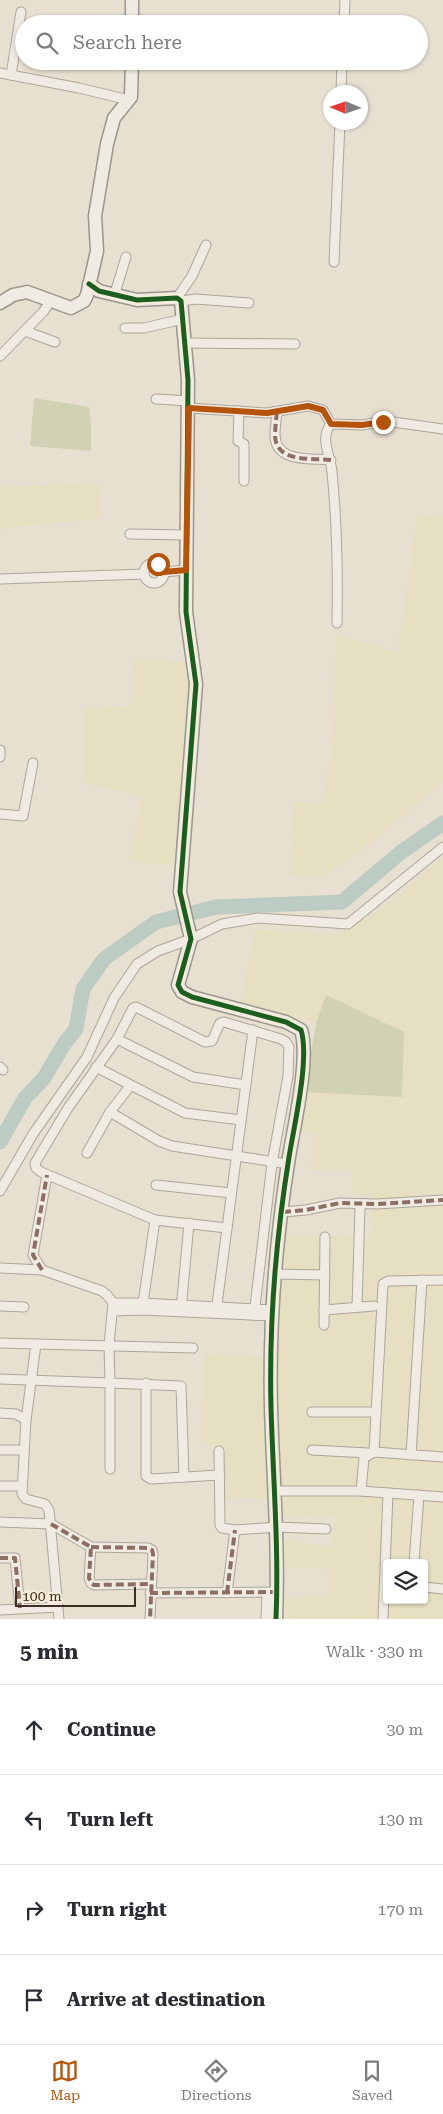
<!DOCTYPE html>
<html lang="en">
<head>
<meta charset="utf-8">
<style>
	body { margin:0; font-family:"Roboto Serif",serif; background:#f7f7f7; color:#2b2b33 }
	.controls { position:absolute; right:15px; bottom:15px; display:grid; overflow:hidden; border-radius:5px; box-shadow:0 1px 4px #0004 }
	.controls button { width:45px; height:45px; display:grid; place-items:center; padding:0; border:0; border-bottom:1px solid #e1e1e2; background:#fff; color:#2b2b33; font:25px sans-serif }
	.compass { position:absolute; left:323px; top:85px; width:45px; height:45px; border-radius:50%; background:#fff; box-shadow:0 1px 4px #0004; rotate:272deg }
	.scale { position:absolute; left:15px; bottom:12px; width:121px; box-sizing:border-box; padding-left:5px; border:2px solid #3d2e20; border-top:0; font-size:14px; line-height:18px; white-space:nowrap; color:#3d2e20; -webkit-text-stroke:4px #f7eed8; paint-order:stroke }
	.stop { position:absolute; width:15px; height:15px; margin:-11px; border:4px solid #b45309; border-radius:50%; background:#fff }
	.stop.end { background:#b45309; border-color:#fff; box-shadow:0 1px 5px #0008 }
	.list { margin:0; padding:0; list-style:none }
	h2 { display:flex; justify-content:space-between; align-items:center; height:65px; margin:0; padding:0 20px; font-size:21px }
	h2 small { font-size:16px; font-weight:400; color:#7c7c81 }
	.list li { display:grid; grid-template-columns:32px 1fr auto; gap:15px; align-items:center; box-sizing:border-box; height:90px; padding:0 20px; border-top:1px solid #e1e1e2 }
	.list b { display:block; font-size:19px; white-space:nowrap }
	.list em { font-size:16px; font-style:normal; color:#7c7c81 }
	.icon { flex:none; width:28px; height:28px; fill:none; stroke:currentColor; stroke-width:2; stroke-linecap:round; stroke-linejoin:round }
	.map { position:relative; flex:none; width:443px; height:1619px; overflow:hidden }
	.search { position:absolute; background:#fff; box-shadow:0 1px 4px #0004; left:15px; right:15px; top:15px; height:55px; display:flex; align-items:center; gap:12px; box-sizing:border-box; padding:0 18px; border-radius:28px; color:#7c7c81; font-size:19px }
	.sheet { height:425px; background:#fff }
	nav { display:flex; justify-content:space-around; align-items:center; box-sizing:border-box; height:70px; border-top:1px solid #e1e1e2; background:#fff; font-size:14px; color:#7c7c81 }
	nav a { display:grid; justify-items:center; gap:2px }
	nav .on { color:#b45309 }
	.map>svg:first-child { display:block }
</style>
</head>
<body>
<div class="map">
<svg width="443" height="1619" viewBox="0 0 443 1619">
	<rect width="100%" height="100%" fill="#e7e0d1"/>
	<g fill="#e6dfc2" fill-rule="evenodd">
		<path d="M98 483 101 493 102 518 0 529V487Z"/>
		<path d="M418 513 443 517V781L370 844 324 876 289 875 293 802 322 804 333 741 336 634 397 652Z"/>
		<path d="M133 659 187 662 195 688 177 865 127 862 143 796 83 783V708L129 706 135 688Z"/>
		<path d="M443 858V1619H285L284 1598 328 1595V1569L282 1567V1541L331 1546 335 1515 279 1517 278 1498H225L223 1451 200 1441 205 1354 272 1357 283 1235 370 1237 373 1195 353 1196 351 1170 310 1169 315 1134 300 1129 304 1092 402 1097 325 995 316 1023 239 1006 256 929 339 935 383 907ZM387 1563H424V1600H387Z"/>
	</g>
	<g fill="#d1d1b3">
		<path d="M34 398 89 407 91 426V451L30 446Z"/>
		<path d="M326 995 404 1032 402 1097 304 1092 316 1023Z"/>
	</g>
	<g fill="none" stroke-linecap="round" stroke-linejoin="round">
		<path stroke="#bcccc2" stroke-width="15" d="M0 1142 25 1098 44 1078 64 1044 76 1029 83 989 104 959 156 922 216 907 342 902 400 853 443 823"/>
		<g stroke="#ada599" stroke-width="11">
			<g id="street">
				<path d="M344 24 345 0"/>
				<path d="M0 73 79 88 129 100"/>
				<path d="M11 75 21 12"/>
				<path d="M341 92 342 61"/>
				<path d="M334 262 340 122"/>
				<path d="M115 293 126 257"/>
				<path d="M177 298 192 276 206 245"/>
				<path d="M181 301 196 299 249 303"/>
				<path d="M125 328H144L183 319"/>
				<path d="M25 331 55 342"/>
				<path d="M186 343 295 344"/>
				<path d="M0 356 43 312 50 302"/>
				<path d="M156 399 189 401"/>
				<path d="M189 408 267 413 308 406 323 410 331 424 362 425 386 421 443 429"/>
				<path d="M239 411 238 441 244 444V481"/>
				<path d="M277 412C276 420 275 428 275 436 276 463 312 458 331 460"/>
				<path d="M331 424C319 438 331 457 332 472 337 523 338 572 337 623"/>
				<path d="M130 534 187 535"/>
				<circle cx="154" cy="573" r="10"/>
				<path d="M164 572 186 570"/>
				<path d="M0 579 144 574"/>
				<path d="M0 750V757"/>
				<path d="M0 814 23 816 33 763"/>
				<path d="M117 1039 193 1077 246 1085"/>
				<path d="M0 1067 3 1070"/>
				<path d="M96 1067 185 1113 241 1120"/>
				<path d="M110 1112 130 1086"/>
				<path d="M87 1153 110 1112 159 1141 172 1146 288 1164"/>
				<path d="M156 1185 231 1193"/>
				<path d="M0 1191 33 1134 87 1057 114 998 137 964 158 951 191 939 222 924 258 918 348 924 443 847"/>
				<path d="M283 1212 306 1210 340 1203 377 1204 443 1200"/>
				<path d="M155 1220 227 1228 216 1312"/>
				<path d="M227 1228 253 1030"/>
				<path d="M0 1268 42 1270 102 1291 107 1295 113 1303 109 1345 110 1383 0 1379"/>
				<path d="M42 1270 33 1255 47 1175"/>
				<path d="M276 1274 325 1275"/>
				<path d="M113 1303H142L273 1310"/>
				<path d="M0 1306 24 1307"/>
				<path d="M357 1307 360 1207"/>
				<path d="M142 1310 155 1220 41 1172 36 1168 35 1163 68 1108 117 1039 133 1008 136 1007 205 1042 212 1041 220 1023 224 1022 281 1039 286 1042 289 1047 288 1076 272 1163 254 1315"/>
				<path d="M181 1310 189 1223"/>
				<path d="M324 1310 374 1306"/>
				<path d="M113 1311 142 1310 273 1316"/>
				<path d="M324 1325 325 1237"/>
				<path d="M0 1343 36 1344 26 1420 22 1494 26 1499 45 1504 49 1510 59 1619"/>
				<path d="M36 1344 193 1348"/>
				<path d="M146 1383V1476L151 1479 220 1475"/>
				<path d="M312 1412H376"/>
				<path d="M0 1413 16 1414 26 1420"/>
				<path d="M0 1450H23"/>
				<path d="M312 1450 368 1453"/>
				<path d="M219 1451 220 1525 222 1528 235 1530 277 1527 326 1529"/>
				<path d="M374 1452 383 1284 388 1281 443 1280"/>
				<path d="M411 1455 422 1280"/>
				<path d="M110 1469V1383L181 1386 184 1477"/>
				<path d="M0 1486H21"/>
				<path d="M275 1491H361L443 1497"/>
				<path d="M361 1491 364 1458 374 1452 443 1457"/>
				<path d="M0 1522 51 1524 91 1547 89 1578 91 1583 94 1585 151 1584"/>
				<path d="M91 1547 148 1548 152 1550 153 1554 150 1619"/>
				<path d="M0 1558H15L20 1608"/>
				<path d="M414 1563 419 1495"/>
				<path d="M424 1587 443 1589"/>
				<path d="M150 1593 277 1592"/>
				<path d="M227 1593 235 1530"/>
				<path d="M0 1610 58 1607"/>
				<path d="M266 1619 267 1593"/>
				<path d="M383 1619 388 1493"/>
			</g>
		</g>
		<g stroke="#9c958a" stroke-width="15">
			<g id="secondary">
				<path d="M132 0V24"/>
				<path d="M89 284 99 291 137 300 177 298 181 301 188 380 186 612 196 684 180 892 191 939 178 985 182 992 192 997 286 1022 301 1030C310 1058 294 1126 289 1157 276 1238 269 1325 271 1407 273 1478 279 1548 276 1619"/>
				<path d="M0 303 13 295 27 292 71 308 84 301 87 295 97 251 95 216 107 144 114 118 131 97 132 61"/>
			</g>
		</g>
		<use href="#street" stroke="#efebe3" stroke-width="9"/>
		<use href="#secondary" stroke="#efebe3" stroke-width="12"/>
		<g stroke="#8d6e63" stroke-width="4" stroke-dasharray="8 4" stroke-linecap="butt">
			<path d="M277 412C276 420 275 428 275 436 276 463 312 458 331 460"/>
			<path d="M283 1212 306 1210 340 1203 377 1204 443 1200"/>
			<path d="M42 1270 33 1255 47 1175"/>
			<path d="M51 1524 91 1547 89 1578 91 1583 94 1585 151 1584"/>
			<path d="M91 1547 148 1548 152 1550 153 1554 150 1619"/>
			<path d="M0 1558H15L20 1608"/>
			<path d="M150 1593 277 1592"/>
			<path d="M227 1593 235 1530"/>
		</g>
		<g stroke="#f7eed8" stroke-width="8">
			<path id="cycleway" d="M89 284 99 291 137 300 177 298 181 301 188 380 186 612 196 684 180 892 191 939 178 985 182 992 192 997 286 1022 301 1030C310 1058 294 1126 289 1157 276 1238 269 1325 271 1407 273 1478 279 1548 276 1619"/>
		</g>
		<use href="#cycleway" stroke="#1b5e20" stroke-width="5"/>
	</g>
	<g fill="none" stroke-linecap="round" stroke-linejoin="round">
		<path stroke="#b45309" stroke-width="6" d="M158 564 164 572 186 570 189 408 267 413 308 406 323 410 331 424 362 425 383 422"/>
	</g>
</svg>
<div class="controls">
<button><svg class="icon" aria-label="layers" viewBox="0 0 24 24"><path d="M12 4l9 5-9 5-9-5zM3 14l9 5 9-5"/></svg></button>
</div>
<svg class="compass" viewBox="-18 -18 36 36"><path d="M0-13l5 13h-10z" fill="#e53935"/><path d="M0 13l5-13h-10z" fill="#7c7c81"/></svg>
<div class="scale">100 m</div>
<div class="stop" style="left:158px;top:564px"></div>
<div class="stop end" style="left:383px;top:422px"></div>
<div class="search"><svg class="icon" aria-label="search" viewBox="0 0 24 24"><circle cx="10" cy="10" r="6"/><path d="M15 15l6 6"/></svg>Search here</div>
</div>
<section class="sheet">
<h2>5 min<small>Walk · 330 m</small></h2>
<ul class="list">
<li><svg class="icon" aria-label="ahead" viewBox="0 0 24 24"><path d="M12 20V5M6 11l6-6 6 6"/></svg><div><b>Continue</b></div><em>30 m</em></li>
<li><svg class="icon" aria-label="left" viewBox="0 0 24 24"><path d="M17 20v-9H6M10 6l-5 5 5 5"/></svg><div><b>Turn left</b></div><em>130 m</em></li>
<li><svg class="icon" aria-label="right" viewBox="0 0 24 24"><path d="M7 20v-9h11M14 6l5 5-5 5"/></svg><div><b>Turn right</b></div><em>170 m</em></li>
<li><svg class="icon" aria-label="arrive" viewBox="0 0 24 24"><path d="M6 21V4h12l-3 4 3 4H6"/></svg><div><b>Arrive at destination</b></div></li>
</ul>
</section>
<nav>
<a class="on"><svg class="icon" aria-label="map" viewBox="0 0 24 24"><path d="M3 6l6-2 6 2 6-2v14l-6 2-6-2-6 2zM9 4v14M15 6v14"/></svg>Map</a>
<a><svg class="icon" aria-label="directions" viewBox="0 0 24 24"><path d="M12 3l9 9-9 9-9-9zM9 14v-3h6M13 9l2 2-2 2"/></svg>Directions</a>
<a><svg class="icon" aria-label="saved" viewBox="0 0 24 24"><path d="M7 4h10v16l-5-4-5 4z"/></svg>Saved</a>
</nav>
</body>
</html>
